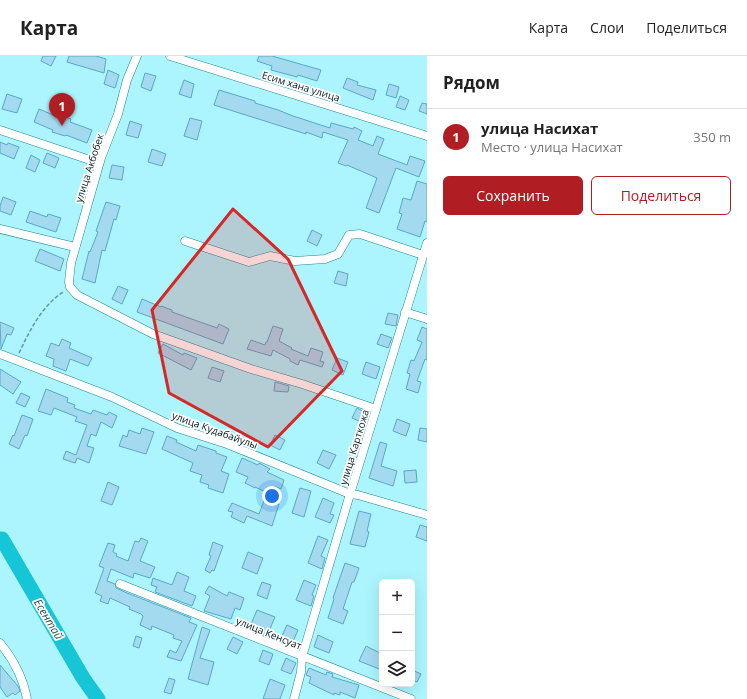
<!DOCTYPE html>
<html lang="ru">
<head>
<meta charset="utf-8">
<style>
	body { margin:0; font-family:"Open Sans",sans-serif; background:#f2f2f2; color:#222 }
	.controls { position:absolute; right:12px; bottom:12px; display:grid; overflow:hidden; border-radius:6px; box-shadow:0 4px 16px #0002 }
	.controls button { width:36px; height:36px; display:grid; place-items:center; padding:0; border:0; border-bottom:1px solid #e0e0e0; background:#fff; color:#222; font:20px sans-serif }
	.you { position:absolute; left:272px; top:440px; width:14px; height:14px; margin:-10px; border:3px solid #fff; border-radius:50%; background:#1a73e8; box-shadow:0 0 0 6px #1a73e833 }
	.badge { display:grid; place-items:center; width:26px; height:26px; border-radius:50%; background:#b01e23; color:#fff; font-size:13px; font-weight:700 }
	.pin { position:absolute; translate:-50% -33px; filter:drop-shadow(0 1px 2px #0008) }
	.pin::after { content:''; position:absolute; top:21px; width:14px; height:12px; background:inherit; clip-path:polygon(0 0,100% 0,50% 100%) }
	.list { margin:0; padding:0; list-style:none }
	h2 { display:flex; justify-content:space-between; align-items:center; height:52px; margin:0; padding:0 16px; font-size:17px }
	h2 small { font-size:13px; font-weight:400; color:#767676 }
	.list li { display:grid; grid-template-columns:26px 1fr auto; gap:12px; align-items:center; box-sizing:border-box; height:56px; padding:0 16px; border-top:1px solid #e0e0e0 }
	.list b { display:block; font-size:15px; white-space:nowrap }
	.list p { margin:0; font-size:13px; white-space:nowrap; color:#767676 }
	.list em { font-size:13px; font-style:normal; color:#767676 }
	.actions { display:flex; gap:8px; padding:12px 16px }
	.actions a { flex:1; padding:9px 0; border:1px solid #b01e23; border-radius:6px; text-align:center; font-size:14px; color:#b01e23 }
	.actions .main { background:#b01e23; color:#fff }
	.icon { flex:none; width:22px; height:22px; fill:none; stroke:currentColor; stroke-width:2; stroke-linecap:round; stroke-linejoin:round }
	.map { position:relative; flex:none; width:427px; height:643px; overflow:hidden }
	header { display:flex; align-items:center; gap:24px; box-sizing:border-box; height:56px; padding:0 20px; background:#fff; border-bottom:1px solid #e0e0e0 }
	header strong { font-size:19px }
	nav { display:flex; gap:22px; margin-inline-start:auto; font-size:14px }
	main { display:flex }
	aside { flex:1; background:#fff }
	.map>svg:first-child { display:block }
</style>
</head>
<body>
<header>
<strong>Карта</strong>
<nav><a>Карта</a><a>Слои</a><a>Поделиться</a></nav>
</header>
<main>
<div class="map">
<svg width="427" height="643" viewBox="0 0 427 643">
	<rect width="100%" height="100%" fill="#acf5fe"/>
	<g fill="none" stroke-linecap="round" stroke-linejoin="round">
		<path stroke="#16c6d7" stroke-width="15" d="M0 483H2L83 622 98 643"/>
	</g>
	<g fill="#a4daf0" stroke="#57a8c7">
		<path d="M43 0H56L51 10 41 5Z"/>
		<path d="M69 0H96L106 3 104 17 67 6Z"/>
		<path d="M259 0H272L321 14 317 25 298 19 297 21 271 14 272 10 257 5Z"/>
		<path d="M108 14 119 19 115 32 104 28Z"/>
		<path d="M145 17 156 20 151 35 141 31Z"/>
		<path d="M347 22 358 26 357 29 376 34 373 44 343 32Z"/>
		<path d="M184 24 194 28 191 42 179 38Z"/>
		<path d="M389 28 399 31 396 42 386 39Z"/>
		<path d="M219 34 255 45V47L278 54 293 60 330 72 331 67 353 73 354 71 362 75 358 84 373 90 377 80 384 83 378 98 407 109 410 100 425 105 419 121 396 112 379 157 366 152 377 122 347 109 346 110 338 107 348 84 323 76 322 82 306 76V78L214 49Z"/>
		<path d="M7 38 22 43 17 57 2 53Z"/>
		<path d="M400 40 409 44 405 54 396 51Z"/>
		<path d="M422 47 427 48V58L419 55Z"/>
		<path d="M39 53 58 61 59 59 71 63 70 66 92 74 87 87 66 79 65 80 52 76 53 74 34 66Z"/>
		<path d="M190 62 202 65 197 84 184 80Z"/>
		<path d="M130 65 142 69 138 82 126 79Z"/>
		<path d="M0 86 7 89 8 87 19 91 14 103 0 97Z"/>
		<path d="M152 93 166 98 162 110 148 106Z"/>
		<path d="M47 97 59 102 55 112 43 107Z"/>
		<path d="M31 99 40 104 35 116 26 112Z"/>
		<path d="M112 109 124 111 122 124 109 122Z"/>
		<path d="M417 125 427 128V166L425 165 420 181 397 173 402 158 399 157 403 142 411 144Z"/>
		<path d="M3 141 16 146 11 159 0 155V150Z"/>
		<path d="M106 146 120 150 116 164 114 163 105 195 102 194 95 227 82 223 89 195 90 196 98 176 96 175Z"/>
		<path d="M30 155 47 161 48 158 61 162 56 176 26 166Z"/>
		<path d="M312 174 322 179 317 190 307 185Z"/>
		<path d="M40 193 64 203 60 215 35 205Z"/>
		<path d="M338 215 348 218 346 230 334 227Z"/>
		<path d="M118 230 128 234 122 248 112 243Z"/>
		<path d="M142 243 161 251V250L172 254V256L217 272 219 268 229 273 223 288 137 256Z"/>
		<path d="M388 257 398 259 396 270 385 268Z"/>
		<path d="M0 266 14 272 11 279 7 278 1 293Z"/>
		<path d="M273 270 283 273 279 285 292 292 291 293 308 300 311 292 323 296 320 305 324 306 322 311 300 304 298 309 290 305V303L273 294 271 300 247 293 251 284 265 289 266 286H267Z"/>
		<path d="M422 271 427 273V304L425 303 417 325 421 326 418 337 406 333 410 318 407 317 411 304 414 305 422 286 417 284Z"/>
		<path d="M381 278 392 282 388 292 377 288Z"/>
		<path d="M62 283 71 287 69 292 92 302 88 310 70 303 66 315 53 310 54 303 46 300 51 287 59 290Z"/>
		<path d="M163 288 183 299 184 297 197 302 191 314 158 297Z"/>
		<path d="M337 302 348 306 343 319 332 314Z"/>
		<path d="M366 306 380 311 376 323 362 318Z"/>
		<path d="M212 311 224 315 220 326 208 322Z"/>
		<path d="M0 313 21 326 13 338 0 329Z"/>
		<path d="M275 326 289 330 288 336 274 335Z"/>
		<path d="M46 333 68 342 67 346 75 349 74 352 91 358 93 354 107 359 109 356 117 360 112 372 101 366 96 380 91 378 87 390 94 392 89 407 77 402 75 407 63 403 66 395 76 399 87 369 75 365 77 361 54 352 51 359 38 355Z"/>
		<path d="M21 337 30 341 25 351 16 347Z"/>
		<path d="M357 352 368 358 363 367 352 362Z"/>
		<path d="M22 359 33 363 27 380 25 379 19 393 9 388 13 379 14 380Z"/>
		<path d="M397 363 410 368 406 380 393 375Z"/>
		<path d="M142 372 154 376 146 398 119 390 123 379 127 381 129 374 140 378Z"/>
		<path d="M420 372 427 373V386L418 384Z"/>
		<path d="M275 379 285 384 280 394 270 389Z"/>
		<path d="M167 380 177 384 176 386 196 395 198 389 216 395V397L227 401 221 415 229 418 223 437 208 432 209 429 200 426 202 419 190 415 193 407 162 393Z"/>
		<path d="M380 386 387 388 381 410 397 415 393 430 369 422Z"/>
		<path d="M323 394 336 399 329 413 317 407Z"/>
		<path d="M242 402 258 409 259 407 261 408 270 413 267 416 284 424 281 433 274 430 270 438 255 431V432L245 427 248 421 236 416Z"/>
		<path d="M416 414 417 426 405 427 404 415Z"/>
		<path d="M108 426 119 431 112 449 101 445Z"/>
		<path d="M300 432 311 435 304 461 292 457Z"/>
		<path d="M265 442 279 448 272 470 247 460 244 467 231 461 233 456 228 455 232 447 259 458Z"/>
		<path d="M323 442 334 447 330 458 334 459 330 467 315 461Z"/>
		<path d="M359 455 371 458 367 475 369 476 365 491 350 488Z"/>
		<path d="M420 469 427 471V485L416 481Z"/>
		<path d="M318 480 328 484 321 500 325 502 322 513 308 507Z"/>
		<path d="M141 482 148 485 140 505 155 511 150 522 134 517 133 522 111 513 107 525 115 528 116 532 127 537 191 562 189 566 197 569 181 605 167 601 170 594 176 597 182 585 173 582 174 579 152 570 151 574 140 569 143 560 141 558 129 553 130 551 110 542 108 548 100 545 102 540 95 537 104 512 99 510 108 487 115 489 113 496 117 498 116 500 128 505 135 485 139 486Z"/>
		<path d="M213 486 223 490 214 515 212 514 210 517 205 514 211 500 209 499Z"/>
		<path d="M248 496 263 502 257 518 242 512Z"/>
		<path d="M345 507 359 512 354 526H352L343 553 348 555 343 568 328 562 334 543 333 542Z"/>
		<path d="M177 516 189 521 184 535 196 540 192 550 155 536 157 531 151 529 153 522 172 529Z"/>
		<path d="M304 524 316 529 312 539 314 540 311 550 296 544Z"/>
		<path d="M262 526 271 529 267 543 257 539Z"/>
		<path d="M209 530 227 540 229 536 244 542 240 554 235 552 231 563 204 555 210 540 205 537Z"/>
		<path d="M257 554 275 561 267 580 249 573Z"/>
		<path d="M287 569 298 574 291 590 280 584Z"/>
		<path d="M202 571 210 574 200 602 214 606 208 629 188 623Z"/>
		<path d="M318 579 333 586 329 597 314 591Z"/>
		<path d="M136 580 142 582 139 592 133 590Z"/>
		<path d="M233 581 243 586 237 598 227 593Z"/>
		<path d="M366 590 382 598V614L359 605Z"/>
		<path d="M263 594 273 598 269 609 259 605Z"/>
		<path d="M286 602 296 607 291 618 281 614Z"/>
		<path d="M0 609 18 630 20 635 15 639 13 637 7 641 0 631Z"/>
		<path d="M309 612 326 619 327 616 333 618 332 621 359 629 355 642 340 636V639L334 637V639L309 627 311 621 306 619Z"/>
		<path d="M412 614 421 618 417 626 412 624Z"/>
		<path d="M169 622 175 624 171 638 164 636Z"/>
		<path d="M270 623 285 629 280 643H263Z"/>
	</g>
	<g fill="none" stroke-linecap="round" stroke-linejoin="round">
		<g stroke="#1e8893" stroke-width="9">
			<g id="minor">
				<path d="M137 0 127 24 118 58 101 102 71 207 69 226 70 231 77 239 153 278 251 313 302 328 376 353"/>
				<path d="M170 0 427 80"/>
				<path d="M0 74 99 107"/>
				<path d="M0 173 75 191"/>
				<path d="M185 185 249 206 270 200 295 205 325 203 338 198 349 179 360 178 423 199"/>
				<path d="M405 256 427 263"/>
				<path d="M0 298 112 341 177 372 227 388 350 438 358 439 427 459"/>
				<path d="M120 528 411 643"/>
				<path d="M0 587C14 604 23 621 27 643"/>
				<path d="M294 643 301 616 302 601 350 438 427 187"/>
			</g>
		</g>
		<path stroke="#61969c" stroke-width="1.5" stroke-dasharray="4 2" stroke-linecap="butt" d="M19 297C30 274 41 251 63 236"/>
		<use href="#minor" stroke="#fff" stroke-width="8"/>
	</g>
	<path fill="#d62828" fill-opacity="0.2" stroke="#d62828" stroke-width="3" stroke-linejoin="round" d="M233 153 288 203 342 315 268 391 169 337 152 254Z"/>
	<g text-anchor="middle" dominant-baseline="central" stroke-width="3.5" stroke-linejoin="round" paint-order="stroke">
		<g font-size="10" fill="#001b1f" stroke="#fff">
			<text transform="translate(301 30) rotate(17)">Есим хана улица</text>
			<text transform="translate(89 112) rotate(-72)">улица Акбобек</text>
			<text transform="translate(215 374) rotate(20)">улица Кудабайулы</text>
			<text transform="translate(354 391) rotate(-73)">улица Карткожа</text>
			<text transform="translate(269 577) rotate(22)">улица Кенсуат</text>
		</g>
		<g font-size="11" font-style="italic" fill="#254448" stroke="#fff">
			<text transform="translate(49 563) rotate(59)">Есентай</text>
		</g>
	</g>
</svg>
<div class="controls">
<button>+</button>
<button>−</button>
<button><svg class="icon" aria-label="layers" viewBox="0 0 24 24"><path d="M12 4l9 5-9 5-9-5zM3 14l9 5 9-5"/></svg></button>
</div>
<div class="you"></div>
<div class="pin badge" style="left:62px;top:70px">1</div>
</div>
<aside>
<h2>Рядом<small></small></h2>
<ul class="list">
<li><span class="badge">1</span><div><b>улица Насихат</b><p>Место · улица Насихат</p></div><em>350 m</em></li>
</ul>
<div class="actions"><a class="main">Сохранить</a><a>Поделиться</a></div>
</aside>
</main>
</body>
</html>
